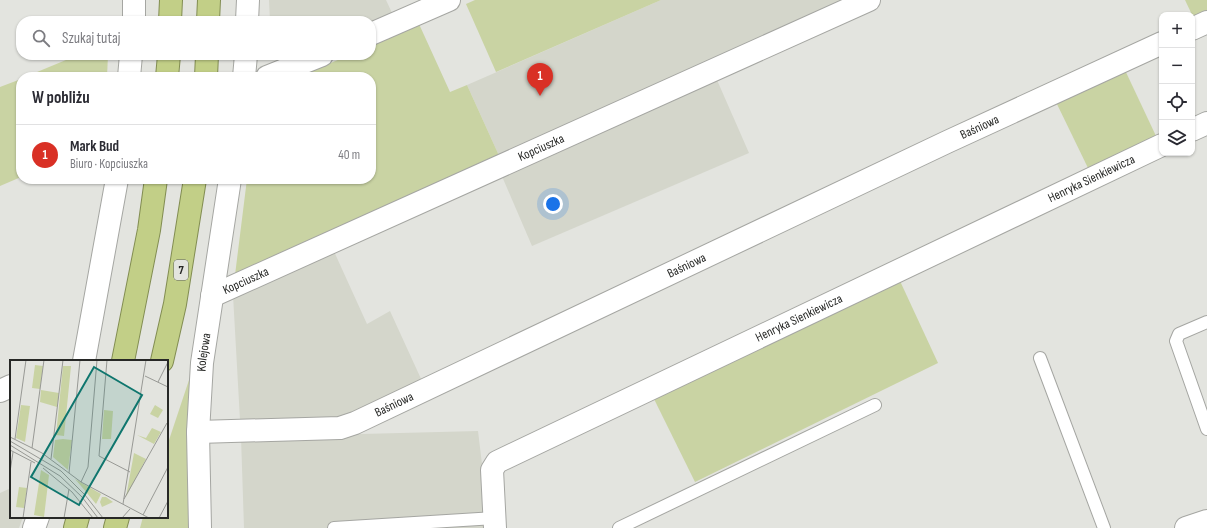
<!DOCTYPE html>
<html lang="pl">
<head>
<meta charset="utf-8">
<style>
	body { margin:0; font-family:"Sofia Sans Condensed",sans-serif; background:#f7f7f7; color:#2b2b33 }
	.controls { position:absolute; right:12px; top:12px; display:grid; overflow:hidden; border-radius:8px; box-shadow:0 1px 3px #0004 }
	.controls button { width:36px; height:36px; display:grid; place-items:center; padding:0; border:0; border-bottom:1px solid #e1e1e2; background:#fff; color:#2b2b33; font:20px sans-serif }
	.you { position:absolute; left:553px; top:204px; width:14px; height:14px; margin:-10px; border:3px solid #fff; border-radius:50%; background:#1a73e8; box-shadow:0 0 0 6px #1a73e833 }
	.badge { display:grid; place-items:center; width:26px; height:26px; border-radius:50%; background:#d93025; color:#fff; font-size:13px; font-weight:700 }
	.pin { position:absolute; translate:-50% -33px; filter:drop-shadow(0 1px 2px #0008) }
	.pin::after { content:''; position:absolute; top:21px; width:14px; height:12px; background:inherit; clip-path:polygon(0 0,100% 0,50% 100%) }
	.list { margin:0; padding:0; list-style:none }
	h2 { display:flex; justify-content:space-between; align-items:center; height:52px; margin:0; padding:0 16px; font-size:17px }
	h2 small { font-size:13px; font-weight:400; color:#7c7c81 }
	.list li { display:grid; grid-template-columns:26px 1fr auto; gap:12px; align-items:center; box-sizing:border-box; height:60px; padding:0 16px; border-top:1px solid #e1e1e2 }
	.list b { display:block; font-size:15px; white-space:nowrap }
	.list p { margin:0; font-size:13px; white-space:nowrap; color:#7c7c81 }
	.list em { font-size:13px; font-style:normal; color:#7c7c81 }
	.icon { flex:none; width:22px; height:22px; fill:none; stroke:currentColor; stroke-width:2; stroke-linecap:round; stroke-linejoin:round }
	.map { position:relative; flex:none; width:1207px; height:528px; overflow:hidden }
	.search { position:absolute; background:#fff; box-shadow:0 1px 3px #0004; left:16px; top:16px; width:360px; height:44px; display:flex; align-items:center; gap:10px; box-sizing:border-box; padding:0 14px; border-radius:16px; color:#7c7c81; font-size:15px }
	.panel { position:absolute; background:#fff; box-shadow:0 1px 3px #0004; left:16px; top:72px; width:360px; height:112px; border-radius:16px }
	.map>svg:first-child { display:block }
</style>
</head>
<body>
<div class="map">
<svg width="1207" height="528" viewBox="0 0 1207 528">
	<rect width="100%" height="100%" fill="#e3e4df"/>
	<g fill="#d4d6cb">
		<path d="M269 0H386L393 15 371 24V21H270Z"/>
		<path d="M661 0H854L501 160 467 85Z"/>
		<path d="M717 80 749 153 532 246 501 174Z"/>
		<path d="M332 247 367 324 390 311 422 381 340 420H240L233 295Z"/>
		<path d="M478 431 482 464 486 528H244L241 437Z"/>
		<path d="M11 488V517H23L19 528H0V493Z"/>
	</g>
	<g fill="#c9d3a3">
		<path d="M475 0H661L496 72 466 4Z"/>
		<path d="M1185 0H1207V16L1195 21Z"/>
		<path d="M419 24 450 92 467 85 501 160 235 275 247 179H371V77H299L349 55H371V45Z"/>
		<path d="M78 55H108L107 77H25Z"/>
		<path d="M1124 68 1156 136 1088 168 1055 100Z"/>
		<path d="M21 79V177L0 186V87Z"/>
		<path d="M900 281 938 363 695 482 654 399Z"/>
		<path d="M193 368 194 528H140L143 517H167V446Z"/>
	</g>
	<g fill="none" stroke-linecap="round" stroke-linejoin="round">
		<g stroke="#a5a6a2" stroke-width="14">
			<g id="service">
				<path d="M1207 322 1179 334 1176 341 1207 429"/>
				<path d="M1040 358 1104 528"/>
				<path d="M334 528 495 518"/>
				<path d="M619 528 875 405"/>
			</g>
		</g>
		<g stroke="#a5a6a2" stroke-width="24">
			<g id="minor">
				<path d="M134 21V0"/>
				<path d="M247 21 248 0"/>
				<path d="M1192 29 1207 22"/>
				<path d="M371 34 449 0"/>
				<path d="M129 77 131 55"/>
				<path d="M244 77 246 55"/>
				<path d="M267 77 322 55"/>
				<path d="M1192 130 1207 123"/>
				<path id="s1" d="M212 296 869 0"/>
				<path d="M84 361 117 179"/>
				<path d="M0 391 11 386"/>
				<path id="s2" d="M198 432 340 428 355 423 947 142 1162 43"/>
				<path d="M34 528 38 517"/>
				<path id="s3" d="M200 528 198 432 202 363 230 179"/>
				<path id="s4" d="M495 528 492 470 497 462 1162 145"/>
				<path d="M1186 528 1207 521"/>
			</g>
		</g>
		<g stroke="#828d52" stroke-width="24">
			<g id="trunk">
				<path d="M170 21 171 0"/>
				<path d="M208 21 209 0"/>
				<path d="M167 77 169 55"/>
				<path d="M206 77 207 55"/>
				<path d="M123 361 149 230 156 179"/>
				<path d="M162 361 175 304 195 179"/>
				<path d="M75 528 78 517"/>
				<path d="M115 528 118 517"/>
			</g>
		</g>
		<use href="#service" stroke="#fff" stroke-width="12"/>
		<use href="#minor" stroke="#fff" stroke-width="22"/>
		<use href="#trunk" stroke="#c2cf87" stroke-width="22"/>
	</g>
	<g text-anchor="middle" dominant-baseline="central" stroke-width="3" stroke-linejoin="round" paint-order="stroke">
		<rect fill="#e3e4df" stroke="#5f605e" stroke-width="1" x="174" y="260" width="14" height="20" rx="3"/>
		<g font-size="12" font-weight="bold" fill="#272826">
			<text x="181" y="270">7</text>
		</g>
		<g font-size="13" fill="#272826" stroke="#e3e4df">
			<text stroke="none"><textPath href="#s2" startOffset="849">Baśniowa</textPath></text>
			<text stroke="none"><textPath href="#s1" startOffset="361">Kopciuszka</textPath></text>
			<text stroke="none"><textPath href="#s4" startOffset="726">Henryka Sienkiewicza</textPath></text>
			<text stroke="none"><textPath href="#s2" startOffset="525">Baśniowa</textPath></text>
			<text stroke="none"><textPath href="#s1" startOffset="37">Kopciuszka</textPath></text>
			<text stroke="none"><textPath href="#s4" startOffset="402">Henryka Sienkiewicza</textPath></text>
			<text stroke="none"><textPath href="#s3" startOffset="176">Kolejowa</textPath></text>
			<text stroke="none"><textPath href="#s2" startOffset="201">Baśniowa</textPath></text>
		</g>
	</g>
	<g transform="translate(10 360)">
		<rect width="158" height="158" fill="#e3e4df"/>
		<path d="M25 5 33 6 30 29 22 28ZM53 6H61L54 76 46 75ZM31 30 49 33 47 47 30 42ZM11 45 20 46 15 82 6 78ZM145 45 153 50 148 58 140 54ZM94 50 103 51 101 79H92ZM142 68 151 72 144 84 127 75 136 78ZM53 79 62 80 58 110 43 97 45 80ZM124 93 136 99 116 137ZM31 110 39 115 34 157 24 155ZM65 119 91 134 86 144 77 133ZM9 127 17 128 14 148 6 147ZM92 137H96L103 142 92 147 90 142Z" fill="#c9d3a3"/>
		<path fill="none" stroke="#989995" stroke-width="1" d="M97 0 89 96 120 112M135 16 158 27M148 22 158 2M0 77 32 93 71 122 139 158M5 79 16 0M0 81 51 111 75 135 93 158M0 85 50 116 72 137 88 158M22 88 34 0M0 90 25 103M41 99 53 0M33 108 62 132 83 158M0 112 3 92M59 113 70 0M71 122 78 107 87 0M114 139 157 63M113 144 136 0M133 155 158 107M13 158 21 102M54 158 59 129M112 158 120 149M149 158 158 141"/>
		<path fill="#0f766e" fill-opacity="0.15" stroke="#0f766e" stroke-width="2" d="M84 7 132 35 69 145 21 117Z"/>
		<rect width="158" height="158" fill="none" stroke="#272826" stroke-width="2"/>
	</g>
</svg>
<div class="controls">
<button>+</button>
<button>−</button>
<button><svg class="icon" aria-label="locate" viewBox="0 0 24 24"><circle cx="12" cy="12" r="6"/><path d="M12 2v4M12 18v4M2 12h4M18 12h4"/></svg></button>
<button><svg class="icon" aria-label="layers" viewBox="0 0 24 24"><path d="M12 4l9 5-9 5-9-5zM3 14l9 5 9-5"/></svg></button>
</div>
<div class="you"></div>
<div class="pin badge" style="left:540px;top:96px">1</div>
<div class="search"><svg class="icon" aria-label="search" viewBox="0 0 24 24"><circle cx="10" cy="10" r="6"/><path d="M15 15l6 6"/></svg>Szukaj tutaj</div>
<section class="panel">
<h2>W pobliżu<small></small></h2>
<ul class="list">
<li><span class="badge">1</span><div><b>Mark Bud</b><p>Biuro · Kopciuszka</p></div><em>40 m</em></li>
</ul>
</section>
</div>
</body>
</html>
